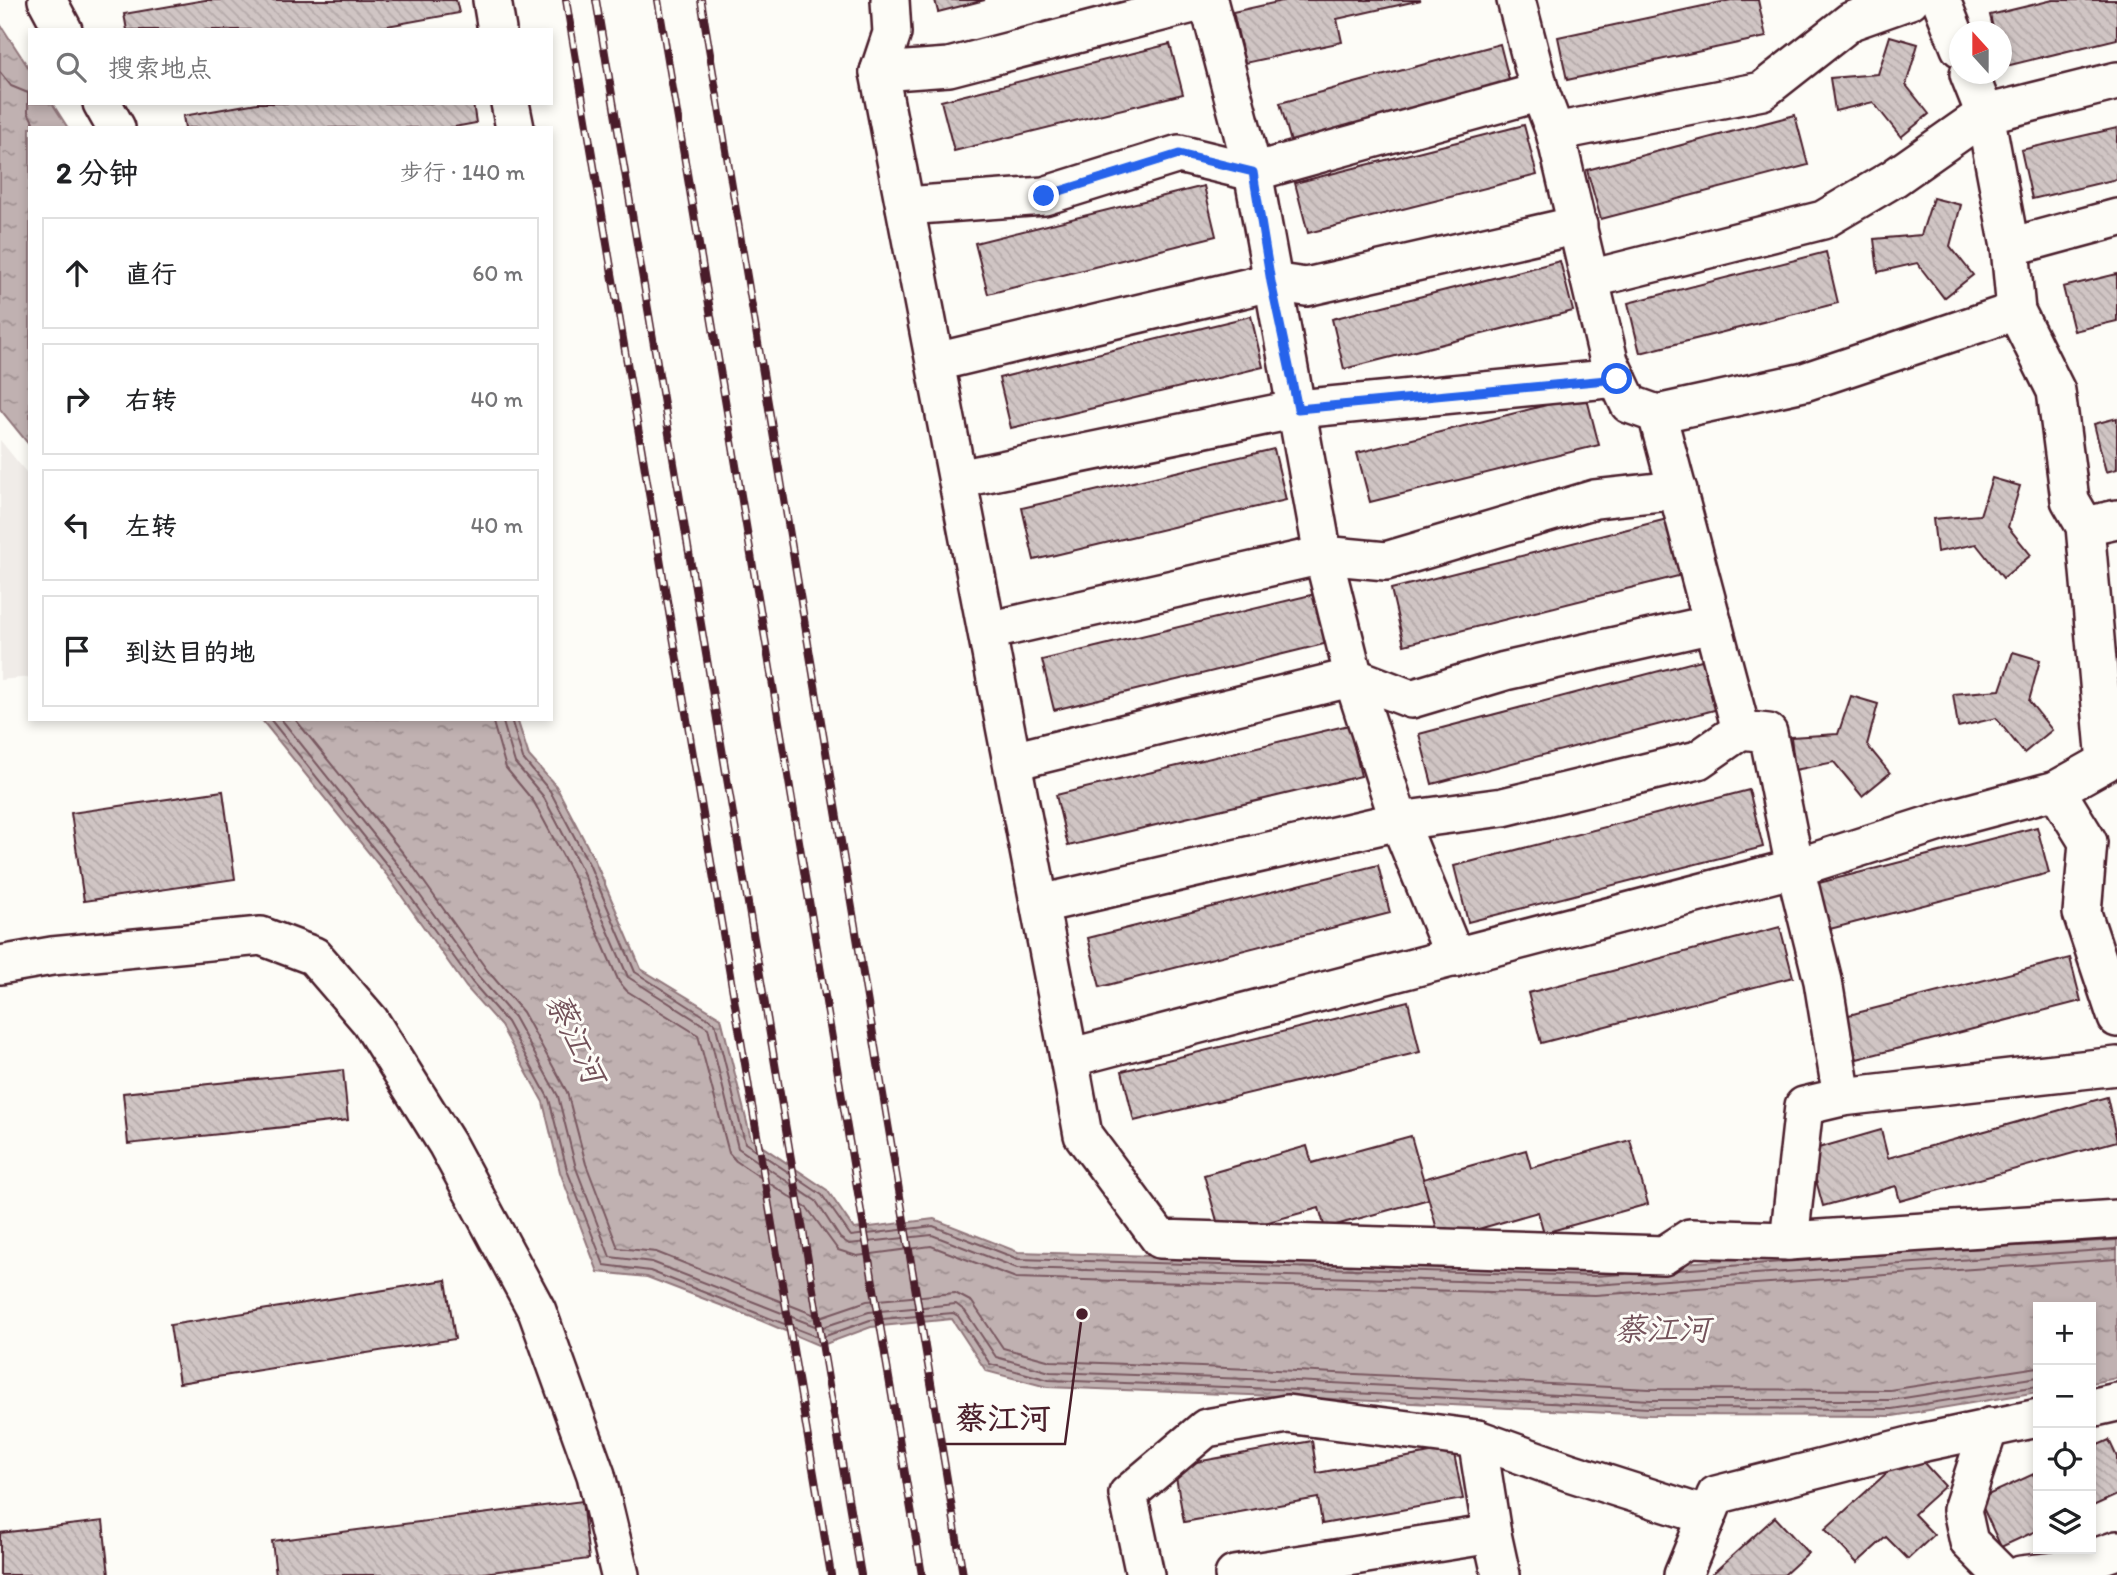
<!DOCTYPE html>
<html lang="zh">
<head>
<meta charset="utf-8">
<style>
	body { margin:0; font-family:Itim,"LXGW WenKai TC",sans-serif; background:#f2f2f2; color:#202124 }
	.controls { position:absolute; right:21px; bottom:21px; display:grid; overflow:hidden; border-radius:0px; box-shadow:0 4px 10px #0003 }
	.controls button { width:63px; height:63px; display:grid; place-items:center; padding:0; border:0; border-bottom:2px solid #e0e0e0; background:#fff; color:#202124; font:35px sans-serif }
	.compass { position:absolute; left:1949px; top:21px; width:63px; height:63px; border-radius:50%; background:#fff; box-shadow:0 4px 10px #0003; rotate:339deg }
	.stop { position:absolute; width:21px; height:21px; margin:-16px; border:5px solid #2563eb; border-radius:50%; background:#fff }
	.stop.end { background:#2563eb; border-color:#fff; box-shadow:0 2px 7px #0008 }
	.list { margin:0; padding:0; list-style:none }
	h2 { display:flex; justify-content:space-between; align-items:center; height:91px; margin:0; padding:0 28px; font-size:30px }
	h2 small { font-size:23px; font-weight:400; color:#757577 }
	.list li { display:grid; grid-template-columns:46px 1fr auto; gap:21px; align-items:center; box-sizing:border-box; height:112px; margin:0 14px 14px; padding:0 14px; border:2px solid #e0e0e0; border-radius:0px }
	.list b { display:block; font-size:26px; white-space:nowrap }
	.list em { font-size:23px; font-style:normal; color:#757577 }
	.icon { flex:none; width:38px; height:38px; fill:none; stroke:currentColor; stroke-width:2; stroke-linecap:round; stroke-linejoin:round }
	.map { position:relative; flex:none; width:2117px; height:1575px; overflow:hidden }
	.search { position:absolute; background:#fff; box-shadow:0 4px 10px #0003; left:28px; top:28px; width:525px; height:77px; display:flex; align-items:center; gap:18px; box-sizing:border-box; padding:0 24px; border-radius:0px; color:#757577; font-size:26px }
	.panel { position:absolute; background:#fff; box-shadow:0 4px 10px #0003; left:28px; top:126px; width:525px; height:595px; border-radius:0px }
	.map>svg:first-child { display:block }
</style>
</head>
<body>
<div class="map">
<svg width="2117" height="1575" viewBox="0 0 2117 1575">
	<defs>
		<pattern id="water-ripples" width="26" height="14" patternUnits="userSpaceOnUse" patternTransform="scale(1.75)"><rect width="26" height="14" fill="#c0b1b1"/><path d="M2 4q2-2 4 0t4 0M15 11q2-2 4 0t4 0" fill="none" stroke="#9e8f90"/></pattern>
		<pattern id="building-back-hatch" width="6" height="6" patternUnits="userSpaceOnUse" patternTransform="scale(1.75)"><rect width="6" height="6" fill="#d0c5c4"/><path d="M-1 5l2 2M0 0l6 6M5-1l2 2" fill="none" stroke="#b4a9a9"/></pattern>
	</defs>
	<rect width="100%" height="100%" fill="#fdfcf7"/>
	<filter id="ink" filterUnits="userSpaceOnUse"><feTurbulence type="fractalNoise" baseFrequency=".0143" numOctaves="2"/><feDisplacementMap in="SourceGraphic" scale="14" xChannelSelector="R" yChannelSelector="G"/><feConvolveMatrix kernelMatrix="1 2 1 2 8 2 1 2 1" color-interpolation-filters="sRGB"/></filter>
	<g filter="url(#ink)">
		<path fill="#f0ece8" d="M0 440 30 477V677L0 680Z"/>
		<g fill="url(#water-ripples)" stroke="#91777b" stroke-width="2">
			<path d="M0 24 30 70V103H52L68 128H30V446L0 409Z"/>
			<path d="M261 719H517L529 756 556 786 595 861 641 969 721 1018 751 1139 827 1190 854 1229 934 1219 1018 1252 1594 1269 2117 1233V1378L2091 1383V1307H2038V1392L1893 1416 1649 1415 1275 1396 1047 1387 986 1371 952 1319 871 1327 820 1346 762 1321 647 1277 598 1272 560 1172 543 1102 501 1026 466 987 386 874Z"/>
		</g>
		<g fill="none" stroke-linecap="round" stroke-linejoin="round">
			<g stroke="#795961" stroke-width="2">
				<path d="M0 72 11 86 28 93V112L36 128"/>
				<path d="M270 719 391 870 472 982 507 1022 549 1099 567 1170 604 1265 650 1271 820 1338 870 1320 953 1313 958 1316 990 1364 1049 1380 1275 1389 1649 1408 1892 1409 2038 1386"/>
				<path d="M281 719 398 865 479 977 514 1017 558 1096 576 1168 610 1257 652 1262 820 1328 869 1312 956 1304 965 1311 996 1357 1050 1372 1276 1380 1650 1400H1891L2038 1377"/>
				<path d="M295 719 407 858 487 970 523 1012 567 1092 586 1164 618 1248 656 1252 820 1317 867 1301 955 1293 972 1302 1003 1348 1051 1361 1276 1370 1650 1389 1890 1390 2038 1367"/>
				<path d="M492 719 506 768 534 802 572 873 619 982 627 991 698 1035 729 1153 736 1161 808 1209 838 1250 857 1256 931 1246 1016 1278 1595 1295 2117 1259"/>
				<path d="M502 719 515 763 543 796 581 868 628 977 708 1028 738 1148 816 1201 840 1238 849 1244 932 1235 1017 1268 1594 1285 2117 1249"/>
				<path d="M511 719 523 759 550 791 589 864 635 972 715 1023 745 1143 822 1195 851 1236 933 1226 1018 1259 1594 1276 1625 1274"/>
				<path d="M1937 1251 2117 1240"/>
				<path d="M1678 1270 1846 1257"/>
			</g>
		</g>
		<g fill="url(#building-back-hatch)" stroke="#4a1f2b" stroke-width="2">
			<path d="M205 0H456L459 13 365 30H127L124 14Z"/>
			<path d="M935 0H985L938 12Z"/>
			<path d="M1287 0H1421L1337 19 1342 42 1245 63 1233 12Z"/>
			<path d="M1731 0H1758L1766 37 1567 80 1558 37Z"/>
			<path d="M2053 0H2117V39L2002 67V32H1994L1990 15Z"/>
			<path d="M1890 36 1918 44 1906 85 1929 114 1901 137 1873 102 1835 111 1830 78 1878 74Z"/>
			<path d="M1170 44 1183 94 954 151 941 101Z"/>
			<path d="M1500 44 1510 83 1291 142 1280 103Z"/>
			<path d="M257 103H473L476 123 449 128H185L183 116Z"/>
			<path d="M1795 115 1808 165 1601 219 1587 170Z"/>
			<path d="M1524 125 1537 175 1308 233 1295 183Z"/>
			<path d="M2117 128V179L2032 199 2021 150Z"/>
			<path d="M1204 186 1216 236 988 294 975 243Z"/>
			<path d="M1933 198 1961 205 1950 246 1973 275 1944 298 1917 263 1878 272 1874 239 1921 235Z"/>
			<path d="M1826 252 1838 303 1640 353 1628 303Z"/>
			<path d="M1560 261 1573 311 1344 369 1332 319Z"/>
			<path d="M2117 274V321L2074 331 2063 287Z"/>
			<path d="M1251 316 1263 367 1011 428 999 378Z"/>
			<path d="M1586 395 1599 445 1370 502 1357 453Z"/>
			<path d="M2117 418V469L2106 472 2094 424Z"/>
			<path d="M1274 449 1286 500 1034 560 1022 508Z"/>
			<path d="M1992 478 2020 486 2008 527 2031 555 2003 578 1976 544 1937 552 1933 519 1980 515Z"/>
			<path d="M1679 516 1694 572 1404 645 1391 589Z"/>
			<path d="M1315 594 1328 643 1054 710 1042 660Z"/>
			<path d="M2013 652 2040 660 2029 701 2052 730 2024 753 1996 718 1958 727 1953 694 2000 690Z"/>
			<path d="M1709 658 1722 708 1432 784 1419 734Z"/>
			<path d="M1851 696 1878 704 1867 745 1890 773 1862 796 1834 762 1795 770 1791 737 1838 734Z"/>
			<path d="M1349 725 1361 776 1068 846 1056 795Z"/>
			<path d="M1749 790 1763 847 1468 922 1454 866Z"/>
			<path d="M223 791 235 879 84 901 71 813Z"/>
			<path d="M2037 827 2049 873 1822 931 1811 885Z"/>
			<path d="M1378 865 1390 913 1100 987 1088 938Z"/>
			<path d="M1780 927 1793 977 1541 1043 1528 993Z"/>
			<path d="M2070 958 2081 1001 1857 1059 1845 1016Z"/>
			<path d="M1408 1001 1420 1052 1134 1121 1122 1071Z"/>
			<path d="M343 1070 348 1120 128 1144 123 1093Z"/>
			<path d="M2107 1097 2117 1141 1900 1201 1896 1186 1823 1206 1808 1151 1881 1130 1888 1158Z"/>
			<path d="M1411 1136 1429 1199 1325 1228 1319 1208 1221 1235 1204 1175 1307 1146 1312 1163Z"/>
			<path d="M1630 1140 1648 1204 1544 1233 1538 1212 1440 1240 1423 1179 1526 1150 1531 1168Z"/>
			<path d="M446 1280 455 1339 179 1383 170 1325Z"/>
			<path d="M2109 1440 2117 1457V1495L2091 1507V1448Z"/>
			<path d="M1312 1441 1317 1473 1453 1449 1463 1499 1322 1524 1318 1498 1184 1522 1174 1466Z"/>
			<path d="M1912 1450 1945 1486 1914 1514 1934 1535 1908 1559 1886 1537 1857 1563 1825 1529Z"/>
			<path d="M2038 1472V1530L2001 1547 1979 1499Z"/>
			<path d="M582 1501 589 1559 468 1575H276L272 1541Z"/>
			<path d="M1775 1517 1808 1553 1784 1575H1711Z"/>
			<path d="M103 1521 109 1575H0V1533Z"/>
		</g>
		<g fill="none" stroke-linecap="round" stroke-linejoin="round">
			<g stroke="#4a1f2b" stroke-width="42">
				<g id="minor">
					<path d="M47 0 63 30"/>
					<path d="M492 0 497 30"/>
					<path d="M890 0 892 33 879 72 1069 1058 1795 868 1955 817 2056 790 2106 762 2085 526 2070 500 2056 391 2016 311 2010 247 1985 114 1969 74"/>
					<path d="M1208 0 1253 172 1323 555 1358 694 1399 821 1455 958"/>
					<path d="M1516 0 1540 92 1555 132 1609 361 1629 404 1657 414 1741 730 1768 733 1795 868 1823 981 1842 1097 1804 1106 1789 1241"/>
					<path d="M1941 0 1960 48"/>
					<path d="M879 72 949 67 1208 0"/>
					<path d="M102 103 116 128"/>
					<path d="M510 103 515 128"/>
					<path d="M1555 132 1762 91 1851 21 1910 0"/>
					<path d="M905 206 1044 196 1179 154 1253 172 1540 92"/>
					<path d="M2010 247 2117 218"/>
					<path d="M1590 279 1823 220 1894 178 1985 114 2117 81"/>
					<path d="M936 362 1271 282 1306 287 1578 225"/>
					<path d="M1657 414 1804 382 2016 311"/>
					<path d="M958 479 1298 409 1617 378"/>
					<path d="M2085 526 2117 519"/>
					<path d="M988 631 1323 555 1386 561 1595 499 1678 490"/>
					<path d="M1013 761 1354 677 1411 699 1505 671 1713 624"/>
					<path d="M2056 790 2088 842 2082 913 2117 1018"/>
					<path d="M1041 904 1399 821 1503 807 1698 760 1741 730"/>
					<path d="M0 965 52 956 261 936 314 956 370 1021 447 1144 537 1311 596 1475 620 1575"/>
					<path d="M1069 1058 1083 1135 1160 1239 1664 1255 1690 1238 1789 1241 2117 1219"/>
					<path d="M1842 1097 2117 1066"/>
					<path d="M2091 1408 2117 1402"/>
					<path d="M1989 1427 1962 1510 1969 1542 2002 1575"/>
					<path d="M1477 1439 1492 1534 1501 1575"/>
					<path d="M1145 1575 1128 1494 1206 1428 1287 1414 1477 1439 1569 1472 1707 1516"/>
					<path d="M1234 1575 1492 1534"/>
					<path d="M1683 1575 1716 1495 1925 1442 2038 1418"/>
					<path d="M2021 1575 2057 1571 2117 1550"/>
				</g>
			</g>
			<use href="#minor" stroke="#fdfcf7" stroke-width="37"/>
			<g stroke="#4a1f2b" stroke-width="8">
				<g id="rail">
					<path d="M566 0 831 1575"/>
					<path d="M596 0 861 1575"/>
					<path d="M658 0 922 1575"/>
					<path d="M701 0 963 1575"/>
				</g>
			</g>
			<use href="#rail" stroke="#fdfcf7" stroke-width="5" stroke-dasharray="16" stroke-linecap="butt"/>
		</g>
	</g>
	<g fill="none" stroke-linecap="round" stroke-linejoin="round" filter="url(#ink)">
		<path stroke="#2563eb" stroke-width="9" d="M1044 196 1179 154 1253 172 1271 282 1298 409 1617 379"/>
	</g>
	<g text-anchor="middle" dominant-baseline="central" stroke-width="6" stroke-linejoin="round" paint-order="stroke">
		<g font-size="32" font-style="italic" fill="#73525a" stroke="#fdfcf7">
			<text transform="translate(576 1038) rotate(65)">蔡江河</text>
			<text x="1662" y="1329">蔡江河</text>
		</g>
	</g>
	<path fill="none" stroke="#4a1f2b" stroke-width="2.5" d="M1082 1314L1065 1444H941"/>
	<circle fill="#4a1f2b" stroke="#fdfcf7" stroke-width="2.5" cx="1082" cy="1314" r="7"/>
	<g font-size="32" text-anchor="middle" font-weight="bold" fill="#4a1f2b" stroke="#fdfcf7" stroke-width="6" stroke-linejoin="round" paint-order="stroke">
		<text x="1003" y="1429">蔡江河</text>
	</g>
</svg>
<div class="controls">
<button>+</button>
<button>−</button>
<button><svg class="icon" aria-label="locate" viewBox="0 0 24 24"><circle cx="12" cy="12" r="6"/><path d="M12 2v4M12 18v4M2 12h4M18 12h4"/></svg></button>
<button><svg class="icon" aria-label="layers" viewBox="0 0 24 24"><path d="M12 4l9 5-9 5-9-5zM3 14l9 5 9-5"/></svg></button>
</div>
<svg class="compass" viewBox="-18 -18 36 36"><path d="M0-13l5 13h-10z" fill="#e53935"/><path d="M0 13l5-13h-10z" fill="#757577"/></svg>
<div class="stop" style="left:1617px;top:379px"></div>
<div class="stop end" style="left:1044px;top:196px"></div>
<div class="search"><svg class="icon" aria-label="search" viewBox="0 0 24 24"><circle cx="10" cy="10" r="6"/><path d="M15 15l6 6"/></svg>搜索地点</div>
<section class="panel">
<h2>2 分钟<small>步行 · 140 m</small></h2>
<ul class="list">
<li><svg class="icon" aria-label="ahead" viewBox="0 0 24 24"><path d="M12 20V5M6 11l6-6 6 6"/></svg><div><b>直行</b></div><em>60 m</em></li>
<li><svg class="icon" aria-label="right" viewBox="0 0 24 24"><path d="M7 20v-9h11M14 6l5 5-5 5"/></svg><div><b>右转</b></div><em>40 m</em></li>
<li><svg class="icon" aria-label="left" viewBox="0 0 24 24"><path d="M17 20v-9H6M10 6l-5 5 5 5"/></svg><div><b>左转</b></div><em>40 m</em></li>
<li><svg class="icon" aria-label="arrive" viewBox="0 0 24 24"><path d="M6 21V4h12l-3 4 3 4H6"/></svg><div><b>到达目的地</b></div></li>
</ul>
</section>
</div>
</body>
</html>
